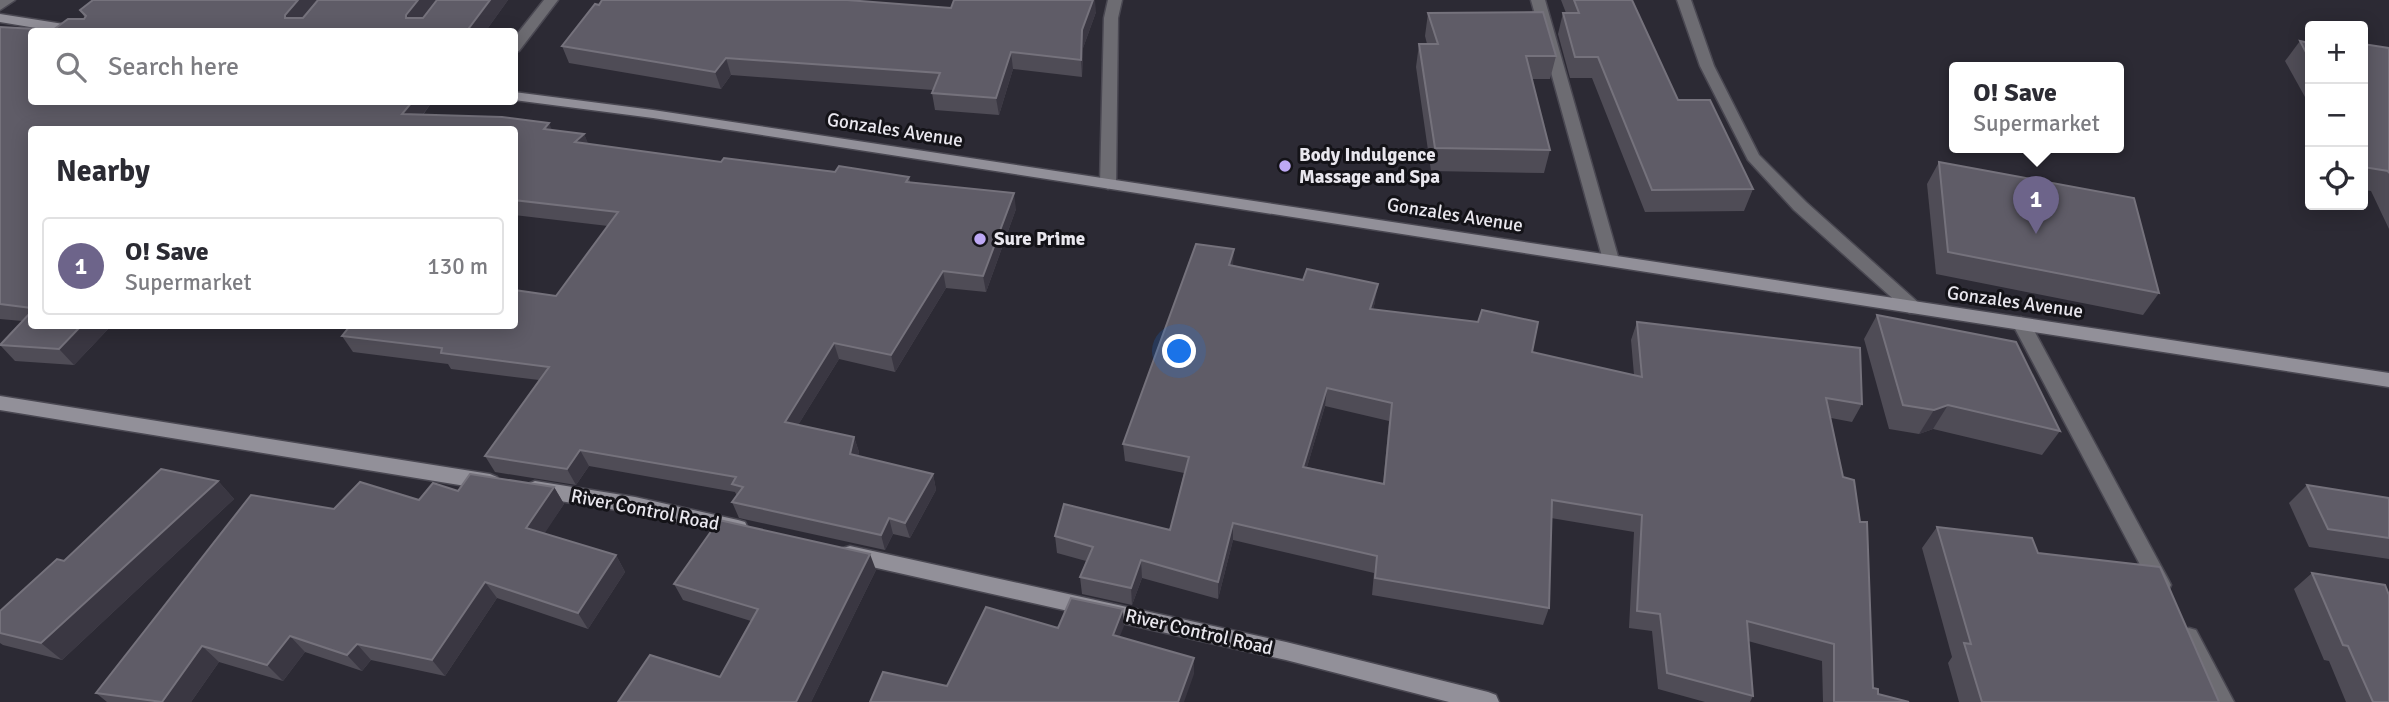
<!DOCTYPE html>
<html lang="en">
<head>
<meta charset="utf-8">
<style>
	body { margin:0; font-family:Signika,sans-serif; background:#f7f7f7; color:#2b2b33 }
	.controls { position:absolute; right:21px; top:21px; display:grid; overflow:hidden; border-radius:7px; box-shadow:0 4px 18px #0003 }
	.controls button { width:63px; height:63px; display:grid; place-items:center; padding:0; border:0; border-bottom:2px solid #e1e1e2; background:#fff; color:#2b2b33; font:35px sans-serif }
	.you { position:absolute; left:1180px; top:352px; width:24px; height:24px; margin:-18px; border:5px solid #fff; border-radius:50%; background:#1a73e8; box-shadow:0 0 0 10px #1a73e833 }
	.badge { display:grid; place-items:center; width:46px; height:46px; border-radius:50%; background:#6d648a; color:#fff; font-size:23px; font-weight:700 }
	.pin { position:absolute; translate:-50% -58px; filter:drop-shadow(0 2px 4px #0008) }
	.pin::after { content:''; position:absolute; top:37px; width:24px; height:21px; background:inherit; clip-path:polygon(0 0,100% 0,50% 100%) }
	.popup { position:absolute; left:1949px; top:62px; width:175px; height:91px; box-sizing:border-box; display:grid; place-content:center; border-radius:7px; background:#fff; filter:drop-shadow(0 2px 5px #0005); font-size:23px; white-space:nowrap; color:#7c7c81 }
	.popup b { font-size:26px; color:#2b2b33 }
	.popup::after { content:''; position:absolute; left:50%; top:100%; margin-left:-14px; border:14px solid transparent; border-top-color:#fff }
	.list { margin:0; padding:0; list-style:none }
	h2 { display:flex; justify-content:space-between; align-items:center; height:91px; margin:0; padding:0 28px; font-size:30px }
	h2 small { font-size:23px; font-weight:400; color:#7c7c81 }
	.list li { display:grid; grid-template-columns:46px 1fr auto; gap:21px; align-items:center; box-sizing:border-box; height:98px; margin:0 14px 14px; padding:0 14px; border:2px solid #e1e1e2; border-radius:7px }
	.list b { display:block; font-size:26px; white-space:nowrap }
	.list p { margin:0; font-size:23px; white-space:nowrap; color:#7c7c81 }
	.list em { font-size:23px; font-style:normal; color:#7c7c81 }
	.icon { flex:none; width:38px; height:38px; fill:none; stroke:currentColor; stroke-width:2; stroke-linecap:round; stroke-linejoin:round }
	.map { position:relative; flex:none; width:2389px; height:702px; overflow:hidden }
	.search { position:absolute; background:#fff; box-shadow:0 4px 18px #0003; left:28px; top:28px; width:490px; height:77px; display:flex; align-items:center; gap:18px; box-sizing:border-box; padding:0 24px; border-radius:7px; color:#7c7c81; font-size:26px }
	.panel { position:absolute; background:#fff; box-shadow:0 4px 18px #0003; left:28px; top:126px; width:490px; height:203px; border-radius:7px }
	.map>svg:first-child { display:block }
</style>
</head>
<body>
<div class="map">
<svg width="2389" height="702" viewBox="0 0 2389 702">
	<rect width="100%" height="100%" fill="#2c2a34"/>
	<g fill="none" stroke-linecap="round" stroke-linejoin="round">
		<g stroke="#4a4852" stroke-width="3">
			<g id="lane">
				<path d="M0 0H15L0 10Z"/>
				<path d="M1531 0H1545L1619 260 1617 264 1611 266 1603 260Z"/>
			</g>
		</g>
		<g stroke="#4a4852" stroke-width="3">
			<g id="street">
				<path d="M544 0H558L519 51 514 52V38Z"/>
				<path d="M1108 0H1122L1118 18 1116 184 1108 189 1100 184 1104 18Z"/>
				<path d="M1677 0H1691L1714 66 1759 155 1806 202 1921 305 1923 309 1921 313H1909L1794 210 1748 160 1700 66Z"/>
				<path d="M2021 317 2030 323 2168 579 2171 585 2168 591 2161 594 2154 591 2012 323Z"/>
				<path d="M2189 628 2196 630 2234 702H2212L2178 637 2182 630Z"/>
			</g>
		</g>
		<g stroke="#4a4852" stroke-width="3">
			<g id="secondary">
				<path d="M0 14 89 28 95 32H60L0 22Z"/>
				<path d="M514 92 653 110 2389 373V387L653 118 514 100Z"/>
				<path d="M0 396 490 474 497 477 500 482 497 487 490 490 0 410Z"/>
				<path d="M535 481 635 497 738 520 745 522 748 528 745 534 738 536 635 513 535 497 528 494 525 489 528 484Z"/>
				<path d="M850 546 1286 642 1488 692 1496 695 1499 702H1449L1286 660 850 562 843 560 840 554 843 548Z"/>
			</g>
		</g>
		<use href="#lane" fill="#6d6c72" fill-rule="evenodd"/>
		<use href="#street" fill="#6d6c72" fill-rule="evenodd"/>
		<use href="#secondary" fill="#929099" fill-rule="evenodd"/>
	</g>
	<g fill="#4f4c56" fill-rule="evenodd">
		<path d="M93 0H508L485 32H32L432 102 423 115 584 134 588 144 721 162 909 177 910 182 1016 209 986 292 946 288 895 372 839 359 798 425 854 437 859 452 858 456 933 474 936 490 910 538 893 534 885 550 739 518 732 502 737 496 735 492 589 466 576 485 495 472 485 456 539 380 451 369 448 364 353 352 342 336 556 296 608 226 514 215V130H32V326H111L74 365 15 361 0 345 22 321 0 319V27L53 30 84 19 85 18 80 10Z"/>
		<path d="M1561 0H1632L1678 100 1753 189 1744 211 1645 212 1592 78H1570L1558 34 1563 13H1566Z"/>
		<path d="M599 5 951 8 1096 12 1083 48 1082 77 1013 69 999 115 935 110 932 93 933 90 731 75 721 89 569 63 562 46Z"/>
		<path d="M1428 13 1556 56 1550 79H1532L1550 150 1544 173 1431 171 1416 67 1419 44H1427L1425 36Z"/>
		<path d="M2300 41 2310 43V106L2285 61Z"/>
		<path d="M2363 44 2389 48V229L2371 191 2363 190Z"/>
		<path d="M1939 162 2159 293 2143 315 1936 274 1927 184Z"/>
		<path d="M1233 265 1375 302 1373 309 1532 352 1634 375 1631 340 1637 322 1862 404 1852 422 1831 418 1873 688 1878 694 1909 702H1823L1822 661 1748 641 1753 696 1750 702H1705L1658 689 1652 631 1629 628 1634 532 1551 518 1549 608 1543 625 1372 595 1374 573 1233 540 1218 599 1142 578 1132 605 1082 594 1080 577 1086 561 1057 553 1055 536 1170 530 1184 473 1125 461 1123 444ZM1325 406 1389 421 1383 484 1307 467Z"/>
		<path d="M1877 315 2060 431 2042 455 1933 429 1919 434 1889 429 1864 339Z"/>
		<path d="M218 481 234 499 62 660 3 645 0 643V611L64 561Z"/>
		<path d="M2307 485 2389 498V559L2309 547 2289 503Z"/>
		<path d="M554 487 564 504 544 533 616 555 625 572 588 629 497 598 445 676 371 660 362 671 305 652 283 681 219 662 191 702H107L96 693 334 509 419 500 458 491Z"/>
		<path d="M1937 527 2038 553 2219 702H1959L1948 663 1952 657 1922 548Z"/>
		<path d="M876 570 811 702H618L720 677 751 621 683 600 674 584Z"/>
		<path d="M2312 573 2389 702H2346L2329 661 2324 660 2294 589Z"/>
	</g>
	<g fill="#3a3742">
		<path d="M298 0H321L294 30 285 18V15Z"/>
		<path d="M418 0H438L414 30 406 18V15Z"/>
		<path d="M490 0H508L485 32H466Z"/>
		<path d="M1093 0H1095L1096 12 1083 48 1082 77 1081 60 1082 30Z"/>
		<path d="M1011 52 1013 69 999 115 996 98Z"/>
		<path d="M726 58 731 75 721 89 715 72Z"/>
		<path d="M412 102H432L411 130 402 114Z"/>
		<path d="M549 123 556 139 544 129Z"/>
		<path d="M584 134 591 150 575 142Z"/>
		<path d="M1014 193 1016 209 986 292 983 276Z"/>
		<path d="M1234 249 1233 267 1229 265Z"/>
		<path d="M943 271 946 288 895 372 891 355Z"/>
		<path d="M1378 284 1375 302 1368 327 1370 309Z"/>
		<path d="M81 326H111L74 365 59 349Z"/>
		<path d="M834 343 839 359 790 438 785 422Z"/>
		<path d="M1327 388 1325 406 1302 484 1303 467Z"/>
		<path d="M1948 405 1933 429 1919 434 1934 410Z"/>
		<path d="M854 437 859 452 855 470 850 454Z"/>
		<path d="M580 450 589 466 576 485 567 469Z"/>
		<path d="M933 474 936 490 910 538 905 523Z"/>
		<path d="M218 481 234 499 62 660 41 643Z"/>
		<path d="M554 487 564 504 537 545 526 528Z"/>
		<path d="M889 518 893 534 885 550 881 535Z"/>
		<path d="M1233 523V540L1218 599V582Z"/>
		<path d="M870 554 876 570 811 702H796Z"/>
		<path d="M616 555 625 572 588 629 578 613Z"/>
		<path d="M1141 560 1142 578 1132 605 1131 588Z"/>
		<path d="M485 582 497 598 445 676 432 660Z"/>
		<path d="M1123 609 1124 626 1114 651 1113 635Z"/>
		<path d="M290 636 305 652 283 681 267 665Z"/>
		<path d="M357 644 371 660 362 671 347 655Z"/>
		<path d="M202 646 219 662 191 702H162Z"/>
		<path d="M1194 658V674L1184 702H1178Z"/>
	</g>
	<g fill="#5f5c67" stroke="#75727c" stroke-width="2" fill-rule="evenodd">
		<path d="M93 0H298L285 15V18H303L318 0H418L406 15V18H423L437 0H490L466 32H32V102H412L402 114 502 117 549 123 544 129 584 134 575 142 721 162 724 158 835 172 839 166 909 177 906 182 1014 193 983 276 943 271 891 355 834 343 785 422 854 437 850 454 933 474 905 523 889 518 881 535 732 502 743 487 732 484 736 477 580 450 567 469 485 456 549 367 441 353 442 348 342 336 350 326H514V290L556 296 618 212 514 200V130H32V308L0 304V27L53 30 68 19H84L86 16 80 10Z"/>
		<path d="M602 0H847L951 8 954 0H1093L1082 30 1081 60 1011 52 996 98 932 93 940 73 726 58 715 72 562 46 595 4 599 5Z"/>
		<path d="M1574 0H1632L1678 100H1710L1753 189 1652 190 1598 57H1575L1563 13H1579Z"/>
		<path d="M1543 12 1556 56H1526L1550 150 1435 148 1419 44H1438L1428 13Z"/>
		<path d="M2300 41 2310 43V60Z"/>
		<path d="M2363 44 2389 48V173L2388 171 2363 167Z"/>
		<path d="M1939 162 2134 198 2159 293 1948 252Z"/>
		<path d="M1196 244 1234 249 1229 265 1303 280 1307 269 1378 284 1370 309 1478 322 1482 310 1538 322 1532 352 1642 377 1637 322 1860 348 1862 404 1826 398 1843 477 1854 480 1860 522H1867L1873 688 1878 689V694L1909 702H1834V644L1747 621 1753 696 1667 673 1660 614 1637 611 1642 515 1552 500 1549 608 1375 578 1377 556 1233 523 1218 582 1141 560 1131 588 1080 577 1093 547 1055 536 1064 504 1170 530 1189 457 1123 444ZM1327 388 1392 403 1384 484 1303 467Z"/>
		<path d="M32 311V326H81L59 349 0 345Z"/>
		<path d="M1877 315 2016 342 2060 431 1948 405 1934 410 1903 405Z"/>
		<path d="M161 469 218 481 41 643 0 633V611L57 559 64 561Z"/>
		<path d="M470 474 554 487 526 528 616 555 578 613 485 582 432 660 357 644 347 655 290 636 267 665 202 646 162 702 96 693 251 495 334 509 360 482 419 500 433 483 458 491Z"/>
		<path d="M2307 485 2389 498V538L2328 529Z"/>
		<path d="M719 520 870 554 796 702H618L650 655 720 677 758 609 674 584Z"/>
		<path d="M1937 527 2032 538 2038 553 2160 567 2219 702H1982L1964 643 1971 644Z"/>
		<path d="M2312 573 2385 585 2389 595V702H2373L2348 646 2343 645Z"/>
		<path d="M1071 598 1123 609 1113 635 1194 658 1178 702H870L883 672 947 686 986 607 1058 628Z"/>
	</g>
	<g fill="#bea9f5" stroke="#141318" stroke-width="2.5">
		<circle cx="1285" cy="166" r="7"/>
		<circle cx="980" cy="239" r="7"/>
	</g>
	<g text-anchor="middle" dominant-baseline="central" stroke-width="6" stroke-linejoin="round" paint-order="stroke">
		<g font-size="19" fill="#e9e7ee" stroke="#141318">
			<text transform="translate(895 130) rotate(9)">Gonzales Avenue</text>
			<text transform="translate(1455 215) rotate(9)">Gonzales Avenue</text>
			<text transform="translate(2015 302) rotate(8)">Gonzales Avenue</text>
			<text transform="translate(645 510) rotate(11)">River Control Road</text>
			<text transform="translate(1199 632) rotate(13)">River Control Road</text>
		</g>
		<g font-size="19" font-weight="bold" fill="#e9e7ee" stroke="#141318" text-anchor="start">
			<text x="1299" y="155">Body Indulgence<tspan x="1299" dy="22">Massage and Spa</tspan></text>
			<text x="994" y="239">Sure Prime</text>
		</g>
	</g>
</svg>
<div class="controls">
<button>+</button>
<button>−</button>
<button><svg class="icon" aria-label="locate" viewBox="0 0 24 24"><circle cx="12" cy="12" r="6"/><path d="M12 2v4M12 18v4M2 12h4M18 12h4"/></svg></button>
</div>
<div class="you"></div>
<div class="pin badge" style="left:2036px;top:234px">1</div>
<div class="popup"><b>O! Save</b>Supermarket</div>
<div class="search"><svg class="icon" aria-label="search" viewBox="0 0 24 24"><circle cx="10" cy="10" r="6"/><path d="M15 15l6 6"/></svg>Search here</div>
<section class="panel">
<h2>Nearby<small></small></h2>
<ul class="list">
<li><span class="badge">1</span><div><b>O! Save</b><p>Supermarket</p></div><em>130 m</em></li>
</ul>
</section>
</div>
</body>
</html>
